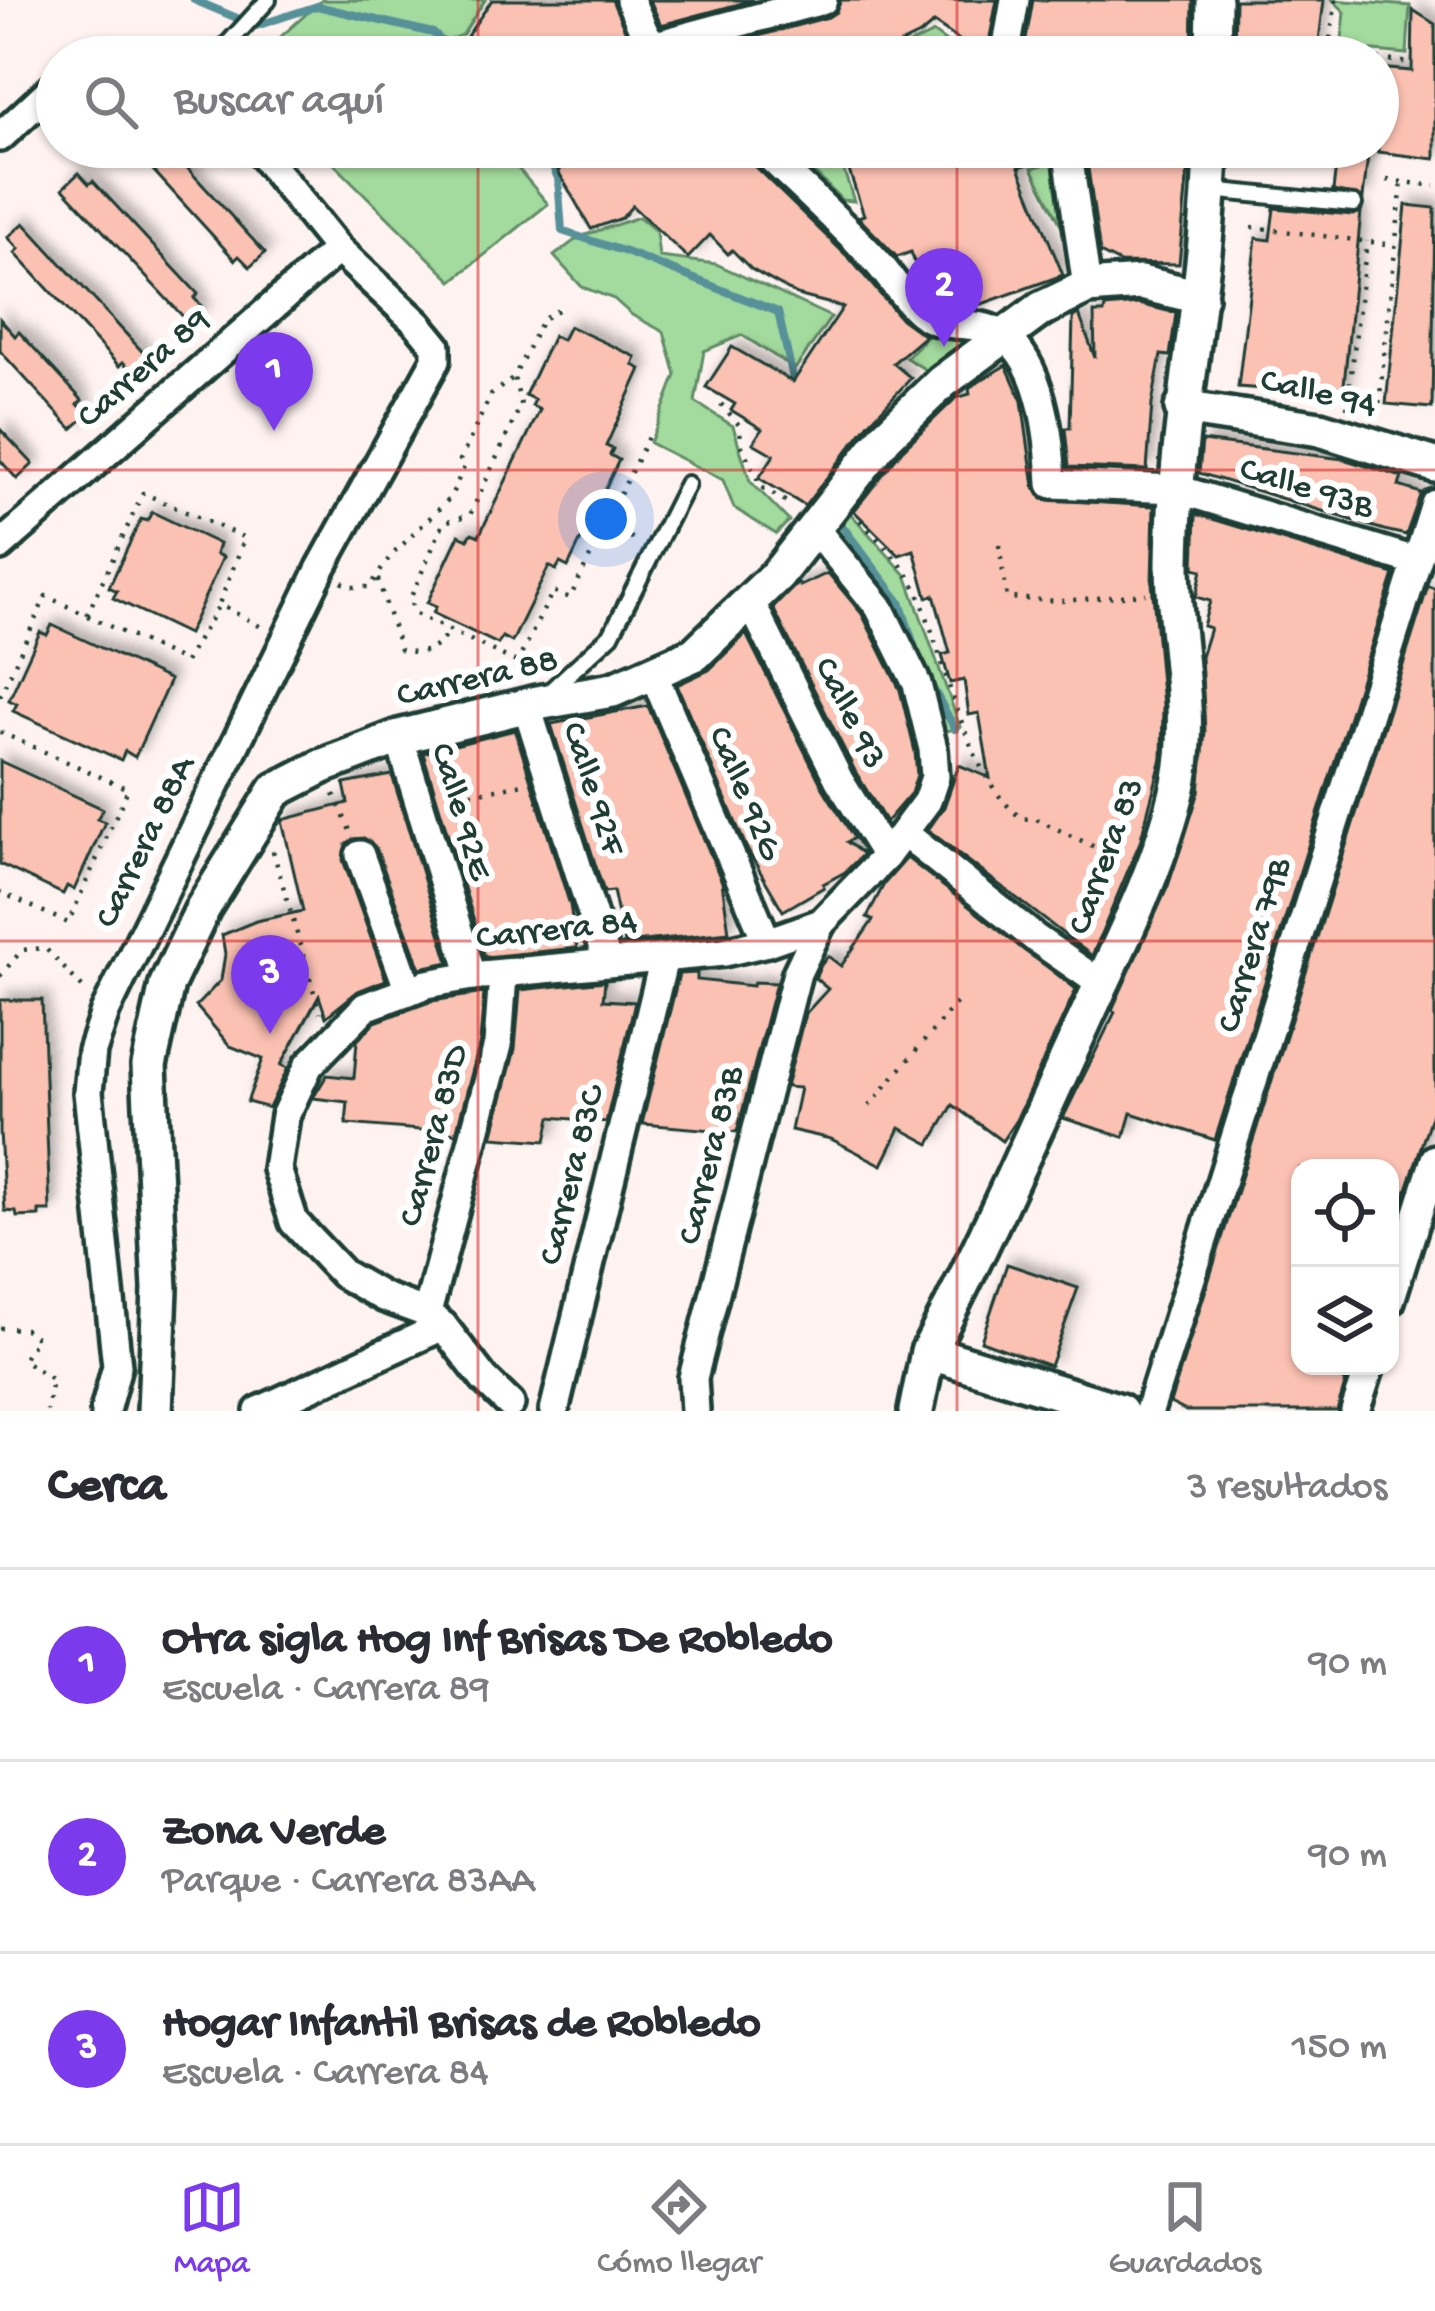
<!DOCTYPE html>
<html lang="es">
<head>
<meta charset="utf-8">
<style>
	body { margin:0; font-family:"Gochi Hand",sans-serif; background:#f7f7f7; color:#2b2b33 }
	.controls { position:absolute; right:36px; bottom:36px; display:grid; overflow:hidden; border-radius:24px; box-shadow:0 3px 9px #0004 }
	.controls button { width:108px; height:108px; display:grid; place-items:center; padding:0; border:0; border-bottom:3px solid #e1e1e2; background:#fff; color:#2b2b33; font:60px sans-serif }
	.you { position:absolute; left:606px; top:519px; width:42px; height:42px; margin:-30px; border:9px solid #fff; border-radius:50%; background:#1a73e8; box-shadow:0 0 0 18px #1a73e833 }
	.badge { display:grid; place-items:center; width:78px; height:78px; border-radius:50%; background:#7c3aed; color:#fff; font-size:39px; font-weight:700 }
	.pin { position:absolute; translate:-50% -99px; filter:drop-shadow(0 3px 6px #0008) }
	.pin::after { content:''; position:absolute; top:63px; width:42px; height:36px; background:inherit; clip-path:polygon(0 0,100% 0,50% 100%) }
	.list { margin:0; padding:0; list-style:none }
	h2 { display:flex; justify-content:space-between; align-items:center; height:156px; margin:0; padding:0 48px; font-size:51px }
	h2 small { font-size:39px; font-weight:400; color:#7c7c81 }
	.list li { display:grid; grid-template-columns:78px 1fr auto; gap:36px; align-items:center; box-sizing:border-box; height:192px; padding:0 48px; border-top:3px solid #e1e1e2 }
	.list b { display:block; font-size:45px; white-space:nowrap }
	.list p { margin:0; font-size:39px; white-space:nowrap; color:#7c7c81 }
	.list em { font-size:39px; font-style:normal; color:#7c7c81 }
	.icon { flex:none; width:66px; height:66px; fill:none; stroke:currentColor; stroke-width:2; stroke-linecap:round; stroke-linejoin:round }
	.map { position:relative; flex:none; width:1435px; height:1411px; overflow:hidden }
	.search { position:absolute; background:#fff; box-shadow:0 3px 9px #0004; left:36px; right:36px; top:36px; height:132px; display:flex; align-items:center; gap:30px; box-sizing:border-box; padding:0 42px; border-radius:66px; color:#7c7c81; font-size:45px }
	.sheet { height:732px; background:#fff }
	nav { display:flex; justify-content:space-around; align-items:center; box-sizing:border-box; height:168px; border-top:3px solid #e1e1e2; background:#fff; font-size:33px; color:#7c7c81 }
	nav a { display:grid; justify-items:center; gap:6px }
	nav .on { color:#7c3aed }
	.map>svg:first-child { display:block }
</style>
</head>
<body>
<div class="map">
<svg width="1435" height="1411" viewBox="0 0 1435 1411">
	<defs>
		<filter id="shadow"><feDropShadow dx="7" dy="-7" stdDeviation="6" flood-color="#0004"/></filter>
	</defs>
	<rect width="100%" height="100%" fill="#fef3f0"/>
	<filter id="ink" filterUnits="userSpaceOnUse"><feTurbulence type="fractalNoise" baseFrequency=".00833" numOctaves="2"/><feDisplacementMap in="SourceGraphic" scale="24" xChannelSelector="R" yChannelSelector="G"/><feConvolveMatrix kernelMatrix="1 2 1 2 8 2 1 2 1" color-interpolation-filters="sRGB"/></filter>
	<g filter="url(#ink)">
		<g fill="#a3da9d" stroke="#618c68" stroke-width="3">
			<path d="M322 0H485L463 34 413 57H258Z"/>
			<path d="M1333 0 1410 6 1407 54 1341 48 1345 12Z"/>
			<path d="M934 33 966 57H882Z"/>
			<path d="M317 147H500L548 204 452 281Z"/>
			<path d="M789 147H836L854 201 842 200Z"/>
			<path d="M1060 160 1072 219 1065 233 1032 168Z"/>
			<path d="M639 217 656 231 659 257 716 264 831 317 795 369 742 335 704 351 695 402 733 426 750 481 789 521 776 534 734 508 723 480 650 443 676 375 664 332 632 315 614 299 582 287 554 256 579 237Z"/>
			<path d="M930 334 991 336 928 371 906 358Z"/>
			<path d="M842 504 906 575 960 727 941 733 823 525Z"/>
		</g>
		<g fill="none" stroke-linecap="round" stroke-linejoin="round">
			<g stroke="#579099" stroke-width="8">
				<path d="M194 0 256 26 317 6 433 33 459 57"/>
				<path d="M544 147 558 178 562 231 626 252 778 312 793 378 798 382"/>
				<path d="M833 514 900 602 919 660"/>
				<path d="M928 679 955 729"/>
			</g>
		</g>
		<g fill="#fbc1b2" stroke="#1f3d34" stroke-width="3" filter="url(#shadow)">
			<path d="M492 0H612L636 54 633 57H515L490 40 485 47 467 36Z"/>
			<path d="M650 0H754L661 25Z"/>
			<path d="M841 0H997L990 37 993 54 984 57 934 23 921 34 873 57 689 55 828 17 836 12Z"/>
			<path d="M1033 0H1193L1192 57H1030L1026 39Z"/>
			<path d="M1235 0H1324L1317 57H1234Z"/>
			<path d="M1413 10 1435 24V159L1378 152V68L1412 71Z"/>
			<path d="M132 147H168L265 253 250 267 239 256 235 260Z"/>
			<path d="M585 147H742L748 160 851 260 901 319 925 336 893 363 911 378 869 423 805 506 759 478 774 455 753 443 762 429 731 410 735 404 706 387 732 347 793 382 843 307 797 295 751 269 732 250 728 254 710 235 688 258 632 206 622 218 591 229 558 171Z"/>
			<path d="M841 147H1049L1050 158 1019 167 1063 275 982 304 953 306 936 301 925 292 911 252 897 257 858 217 864 215Z"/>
			<path d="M1085 147H1190L1179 264 1120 263 1100 253Z"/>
			<path d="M1338 147H1369L1363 198 1333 191Z"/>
			<path d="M79 173 89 184 93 181 198 294 194 298 204 309 189 323 63 188Z"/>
			<path d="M1406 205 1435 208 1432 408 1386 404Z"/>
			<path d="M1274 208 1353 215 1361 212 1343 395 1238 387 1256 238 1270 240Z"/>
			<path d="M24 223 149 359 133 373 123 362 119 366 15 253 19 249 8 237Z"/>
			<path d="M1139 304 1176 313 1170 356 1161 355 1152 404 1147 470 1069 467 1065 428H1070L1073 317 1079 314 1095 358 1094 313H1104L1105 307Z"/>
			<path d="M0 319 15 336 19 332 82 400 78 404 88 415 72 429 0 351Z"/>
			<path d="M569 326 636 357 633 365 641 369 606 446 613 449 610 455 619 460 568 567 560 563 556 570 549 566 512 642 502 637 498 644 433 613 436 607 427 603 459 535 468 539 472 533 479 536 540 410 532 406 535 400 525 395 553 336 562 340Z"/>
			<path d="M1006 365 1022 401 1034 486 1042 499 1154 506 1152 583 1163 705 1162 758 1140 842 1092 956 928 830 944 807 959 765 990 778 979 713 969 715 964 680 950 683 942 655 950 653 934 595 927 597 914 550 899 555 854 511 902 450 956 398 970 394 969 388Z"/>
			<path d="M0 429 33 464 17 479 0 460Z"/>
			<path d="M1202 441 1343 459 1402 477 1399 486 1421 493 1406 535 1384 530 1199 473Z"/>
			<path d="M152 512 219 544 216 554 223 557 188 634 113 598 117 591 109 587 141 519 147 521Z"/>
			<path d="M1196 514 1394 574 1215 1140 1131 1113 1124 1137 1063 1118 1115 1012 1112 1010 1168 886 1199 792 1205 732 1201 657 1210 628 1203 626 1210 601 1196 597 1202 570 1194 568Z"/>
			<path d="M828 573 862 614 900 690 915 752 917 775 911 793 886 822 855 771 773 608 798 583 800 586Z"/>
			<path d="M1428 586 1435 589V1104L1390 1241V1168H1300V1366H1345L1341 1379 1346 1381 1337 1411H1186L1170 1403Z"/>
			<path d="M52 625 170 680 135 757 125 751 121 760 13 711 17 704 9 700 40 632 47 635Z"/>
			<path d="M746 634 823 788 854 838 847 842 863 854 845 872 823 884 824 887 783 911 747 849 677 685 709 670Z"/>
			<path d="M648 706 722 882 729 932 624 943 613 891 604 892 551 724Z"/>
			<path d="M515 730 570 905 577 948 485 957 423 753Z"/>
			<path d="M0 761 103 809 97 819 105 822 74 890 67 886 63 894 0 864Z"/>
			<path d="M392 775 449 962 420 968 376 848 364 838 353 839 346 844 343 860 386 980 358 991 326 1017 319 996 281 1065 288 1068 269 1108 247 1102 263 1059 230 1046 196 1006 221 980 225 954 222 935 256 921 303 911 282 820 348 803 344 784Z"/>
			<path d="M907 858 1076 989 1016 1120 1002 1141 953 1105 930 1144 900 1128 882 1165 831 1139 791 1130 800 1088 786 1087 805 1014 828 989 815 978 821 965 828 956 841 966 873 920 867 917 884 884Z"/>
			<path d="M697 973V980L753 986 754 982 776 983 737 1132 642 1124 679 974Z"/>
			<path d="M605 981 603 1000 635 1002 606 1122 551 1117 546 1141 492 1137 515 1049 520 990Z"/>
			<path d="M484 993 480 1042 456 1133 346 1124 348 1102 313 1098 327 1075 354 1078 357 1041 375 1022 432 1001Z"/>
			<path d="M0 1000H42L50 1211H39V1216L17 1217 16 1212 5 1211 0 1132Z"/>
			<path d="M1007 1264 1078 1288 1050 1366 981 1341Z"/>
		</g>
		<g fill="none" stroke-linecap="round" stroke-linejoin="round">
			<g stroke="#1f3d34" stroke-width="22">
				<g id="service">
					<path d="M216 57 268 0"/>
					<path d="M1210 190 1354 204"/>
					<path d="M549 692 611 635 687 484"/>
				</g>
			</g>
			<g stroke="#1f3d34" stroke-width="36">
				<g id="minor">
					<path d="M630 0 645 34 664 54"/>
					<path d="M652 46 823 0"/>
					<path d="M1012 57 1008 40 1015 0"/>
					<path d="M0 137 57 84"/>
					<path d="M760 147C799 185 841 222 878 263 892 279 904 299 920 312 941 329 966 321 990 329 1042 347 1050 439 1052 484L1177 489 1415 561"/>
					<path d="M1067 147 1087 287"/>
					<path d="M0 546 338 249"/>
					<path d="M750 601 839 780 886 856"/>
					<path d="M653 673 767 942"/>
					<path d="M527 707 607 961"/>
					<path d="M399 737 472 976"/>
					<path d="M905 834 1035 938 1101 984"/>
					<path d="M360 855 409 991"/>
					<path d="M1390 1301 1435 1159"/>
					<path d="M427 1313 498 1045 503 975"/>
					<path d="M510 1404 484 1379 443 1326 427 1313 383 1297 343 1274 294 1222 277 1169 285 1116 309 1065 365 1007 427 984 472 976 724 952 767 942 821 923 886 856 927 801 935 777 933 749 917 684 879 607 815 529"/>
					<path d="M105 1411 117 1366 88 1092 92 1051 105 1012 321 568 436 360V346L418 324 338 249 256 147"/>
					<path d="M259 1411 443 1326"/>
					<path d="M554 1411 664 958"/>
					<path d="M695 1411 693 1378 797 973 821 923"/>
					<path d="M1149 1411 1435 504"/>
					<path d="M1355 1411 1370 1366"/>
				</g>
			</g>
			<g stroke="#1f3d34" stroke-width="42">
				<g id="tertiary">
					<path d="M1213 57 1214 0"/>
					<path d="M1182 408 1320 429 1435 465"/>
					<path d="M928 1352 1120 1411"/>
					<path d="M155 1411 160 1289 149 1066 167 984 203 908 276 790 323 766 399 737 537 703 613 690 695 654 778 574 886 436 942 382 1041 309 1087 287 1141 283 1200 297"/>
					<path d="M916 1411 928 1352C984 1245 1033 1133 1083 1024 1118 947 1159 870 1178 788 1195 714 1173 637 1173 562 1175 422 1208 287 1211 147"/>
				</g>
			</g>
			<g stroke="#1f3d34" stroke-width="4.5" stroke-dasharray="3 9" stroke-linecap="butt">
				<path d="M1336 0 1328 53 1364 57"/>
				<path d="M580 57 601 34 611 42 616 37"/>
				<path d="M1378 59 1410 63"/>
				<path d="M1387 180 1435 186"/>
				<path d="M1252 227 1395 245"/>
				<path d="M558 310 542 320 514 377 521 405 470 515 444 522 410 599 414 613 514 661 519 659 553 591 570 598 648 437"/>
				<path d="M721 404 740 426 741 444 761 487 793 506"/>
				<path d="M1347 408 1367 241"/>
				<path d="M1378 415 1402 182"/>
				<path d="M600 517 635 540"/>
				<path d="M860 520C881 544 905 564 918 593 945 657 966 780 1023 819L1034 818 1122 860"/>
				<path d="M999 545 1007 598 1060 601 1146 594"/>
				<path d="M378 579 400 649C423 656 436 651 449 631"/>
				<path d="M342 582 350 587H370L389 558 450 498 465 465 460 460 491 395 514 377"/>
				<path d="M87 615 143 493 245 538 219 604 265 629"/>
				<path d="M0 696 46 596 185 662 219 605"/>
				<path d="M0 732 128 789 68 923 0 892"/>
				<path d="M334 794 351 833"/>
				<path d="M447 798 524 784"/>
				<path d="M273 851 320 1013"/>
				<path d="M0 976 22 950 45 948 85 990"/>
				<path d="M869 1106 958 1001"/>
				<path d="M0 1328 25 1329 37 1338 23 1360 52 1379 47 1411"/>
			</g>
			<use href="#service" stroke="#fff" stroke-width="14"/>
			<use href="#minor" stroke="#fff" stroke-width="27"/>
			<use href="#tertiary" stroke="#fff" stroke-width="33"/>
		</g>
	</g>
	<path fill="none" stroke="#d62828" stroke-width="3" stroke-opacity="0.55" d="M478 0V57M957 0V57M478 147V1411M957 147V1411M0 470H1435M0 941H1435"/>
	<g text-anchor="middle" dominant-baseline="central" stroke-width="12" stroke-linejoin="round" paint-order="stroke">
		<g font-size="36" fill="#1f3d34" stroke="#fff">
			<text transform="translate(145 370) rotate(-41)">Carrera 89</text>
			<text transform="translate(1318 395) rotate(13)">Calle 94</text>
			<text transform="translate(1306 490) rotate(17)">Calle 93B</text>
			<text transform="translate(478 680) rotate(-13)">Carrera 88</text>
			<text transform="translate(848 714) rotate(63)">Calle 93</text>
			<text transform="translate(591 789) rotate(72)">Calle 92F</text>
			<text transform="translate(743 794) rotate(67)">Calle 92G</text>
			<text transform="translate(459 812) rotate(73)">Calle 92E</text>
			<text transform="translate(147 843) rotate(-64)">Carrera 88A</text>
			<text transform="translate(1108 857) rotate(-70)">Carrera 83</text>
			<text transform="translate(557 932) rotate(-6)">Carrera 84</text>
			<text transform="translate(1256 946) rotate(-73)">Carrera 79B</text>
			<text transform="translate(436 1136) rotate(-75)">Carrera 83D</text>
			<text transform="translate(713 1156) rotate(-76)">Carrera 83B</text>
			<text transform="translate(574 1176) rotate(-76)">Carrera 83C</text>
		</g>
	</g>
</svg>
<div class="controls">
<button><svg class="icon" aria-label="locate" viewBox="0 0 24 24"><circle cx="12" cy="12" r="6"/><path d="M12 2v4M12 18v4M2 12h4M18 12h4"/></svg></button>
<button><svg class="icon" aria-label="layers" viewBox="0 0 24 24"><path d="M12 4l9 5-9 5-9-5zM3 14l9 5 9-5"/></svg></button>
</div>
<div class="you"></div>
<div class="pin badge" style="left:274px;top:431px">1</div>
<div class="pin badge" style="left:944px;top:347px">2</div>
<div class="pin badge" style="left:270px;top:1034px">3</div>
<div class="search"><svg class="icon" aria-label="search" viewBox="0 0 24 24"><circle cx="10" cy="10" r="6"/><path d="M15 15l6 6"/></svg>Buscar aquí</div>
</div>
<section class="sheet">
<h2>Cerca<small>3 resultados</small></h2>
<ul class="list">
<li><span class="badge">1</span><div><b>Otra sigla Hog Inf Brisas De Robledo</b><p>Escuela · Carrera 89</p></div><em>90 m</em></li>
<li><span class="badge">2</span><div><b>Zona Verde</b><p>Parque · Carrera 83AA</p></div><em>90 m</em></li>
<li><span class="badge">3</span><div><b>Hogar Infantil Brisas de Robledo</b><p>Escuela · Carrera 84</p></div><em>150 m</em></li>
</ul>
</section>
<nav>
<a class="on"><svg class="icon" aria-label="map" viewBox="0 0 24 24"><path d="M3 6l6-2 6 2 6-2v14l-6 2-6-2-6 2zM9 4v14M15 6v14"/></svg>Mapa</a>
<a><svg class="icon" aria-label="directions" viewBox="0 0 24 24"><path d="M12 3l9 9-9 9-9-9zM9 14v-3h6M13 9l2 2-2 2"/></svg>Cómo llegar</a>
<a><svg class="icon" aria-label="saved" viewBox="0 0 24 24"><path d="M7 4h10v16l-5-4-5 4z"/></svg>Guardados</a>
</nav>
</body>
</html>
